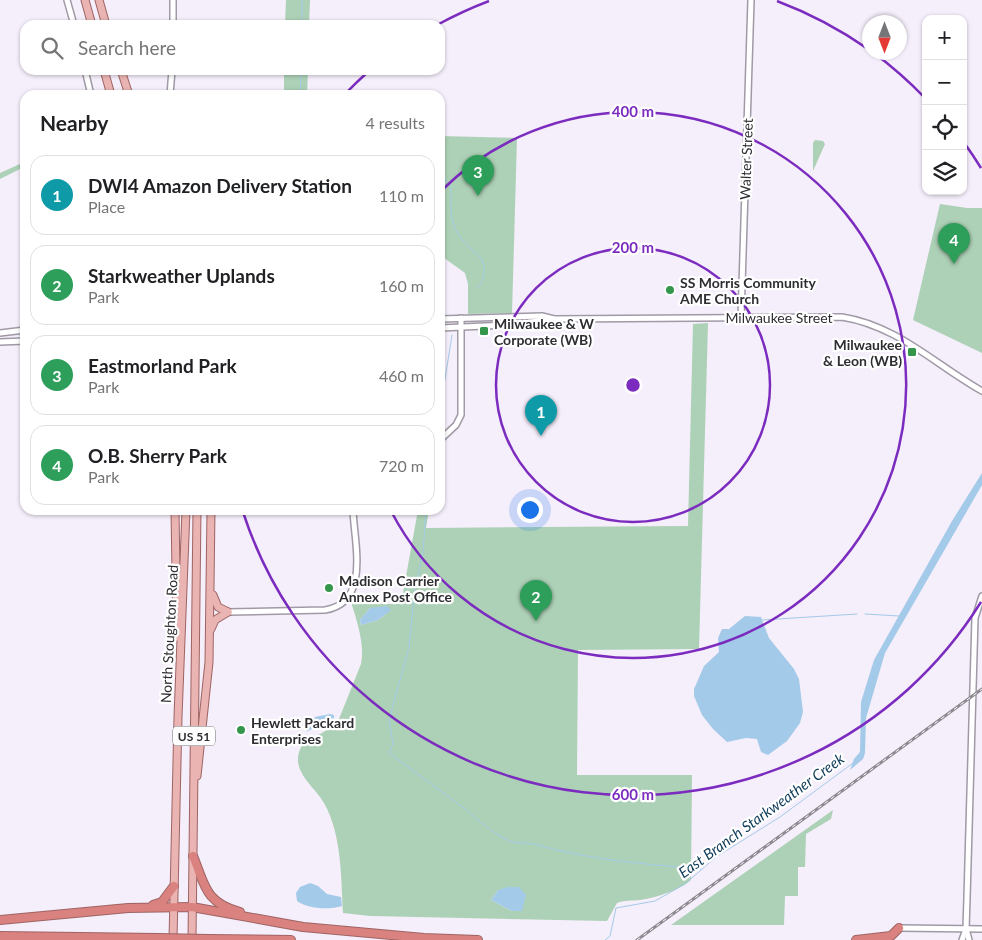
<!DOCTYPE html>
<html lang="en">
<head>
<meta charset="utf-8">
<style>
	body { margin:0; font-family:Lato,sans-serif; background:#f6f6f6; color:#202124 }
	.controls { position:absolute; right:15px; top:15px; display:grid; overflow:hidden; border-radius:10px; box-shadow:0 1px 4px #0004 }
	.controls button { width:45px; height:45px; display:grid; place-items:center; padding:0; border:0; border-bottom:1px solid #e0e0e0; background:#fff; color:#202124; font:25px sans-serif }
	.compass { position:absolute; left:862px; top:15px; width:45px; height:45px; border-radius:50%; background:#fff; box-shadow:0 1px 4px #0004; rotate:180deg }
	.you { position:absolute; left:529px; top:509px; width:18px; height:18px; margin:-12px; border:4px solid #fff; border-radius:50%; background:#1a73e8; box-shadow:0 0 0 8px #1a73e833 }
	.badge { display:grid; place-items:center; width:32px; height:32px; border-radius:50%; background:#0f766e; color:#fff; font-size:16px; font-weight:700 }
	.pin { position:absolute; translate:-50% -41px; filter:drop-shadow(0 1px 2px #0008) }
	.pin::after { content:''; position:absolute; top:26px; width:18px; height:15px; background:inherit; clip-path:polygon(0 0,100% 0,50% 100%) }
	.list { margin:0; padding:0; list-style:none }
	h2 { display:flex; justify-content:space-between; align-items:center; height:65px; margin:0; padding:0 20px; font-size:21px }
	h2 small { font-size:16px; font-weight:400; color:#757577 }
	.list li { display:grid; grid-template-columns:32px 1fr auto; gap:15px; align-items:center; box-sizing:border-box; height:80px; margin:0 10px 10px; padding:0 10px; border:1px solid #e0e0e0; border-radius:15px }
	.list b { display:block; font-size:19px; white-space:nowrap }
	.list p { margin:0; font-size:16px; white-space:nowrap; color:#757577 }
	.list em { font-size:16px; font-style:normal; color:#757577 }
	.icon { flex:none; width:28px; height:28px; fill:none; stroke:currentColor; stroke-width:2; stroke-linecap:round; stroke-linejoin:round }
	.map { position:relative; flex:none; width:982px; height:940px; overflow:hidden }
	.search { position:absolute; background:#fff; box-shadow:0 1px 4px #0004; left:20px; top:20px; width:425px; height:55px; display:flex; align-items:center; gap:12px; box-sizing:border-box; padding:0 18px; border-radius:15px; color:#757577; font-size:19px }
	.panel { position:absolute; background:#fff; box-shadow:0 1px 4px #0004; left:20px; top:90px; width:425px; height:425px; border-radius:15px }
	.map>svg:first-child { display:block }
</style>
</head>
<body>
<div class="map">
<svg width="982" height="940" viewBox="0 0 982 940">
	<rect width="100%" height="100%" fill="#f5eefb"/>
	<g fill="#add1b6" fill-rule="evenodd">
		<path d="M286 0H310L309 25H285Z"/>
		<path d="M284 70H308L307 95H284Z"/>
		<path d="M440 136 517 138 512 313 468 314V284L465 273 440 255Z"/>
		<path d="M815 140 823 141 825 144 813 171V143Z"/>
		<path d="M20 164 23 165 22 168 0 179V173Z"/>
		<path d="M940 204 967 208H982V353L913 320Z"/>
		<path d="M708 323 699 649 578 650 577 775H692L691 880C680 890 655 898 640 900 633 901 624 900 617 903L607 921 370 916 343 913C341 877 342 835 324 803 313 784 287 769 303 744L337 724 361 664C365 645 357 621 351 602L356 595 373 604H401L418 510H429L426 528 688 526 693 324ZM370 608 386 614 378 620 361 625 360 620ZM498 890 512 911 491 900Z"/>
		<path d="M833 810 831 819 806 834 805 867H798V896H785L784 925H671Z"/>
	</g>
	<g fill="#a4cae9">
		<path d="M982 473V485L885 653 866 718 865 753 863 759 850 770 854 759 860 752 861 702 874 660 952 521Z"/>
		<path d="M387 606 391 610 378 620 361 625 360 620 370 608Z"/>
		<path d="M745 616 761 617 769 638 794 669 799 679 803 712 800 723 787 741 768 755 761 752 757 739 746 738 727 742 713 729 702 715 694 696V689L704 666 719 652 718 638 722 629H729Z"/>
		<path d="M330 714 334 715V718L306 732 315 717Z"/>
		<path d="M310 883 318 886 327 894 341 897 342 906C329 910 308 909 297 901L296 893 300 887Z"/>
		<path d="M508 887H519L526 895 522 911H512L491 900 498 890Z"/>
	</g>
	<g fill="none" stroke-linecap="round" stroke-linejoin="round">
		<g stroke="#a4cae9" stroke-width="1">
			<path d="M302 25V0"/>
			<path d="M300 95 301 70"/>
			<path d="M440 174 450 184C452 193 450 202 451 211 453 235 466 244 482 259 485 270 486 280 477 288"/>
			<path d="M440 411 452 335"/>
			<path d="M426 510 423 552 414 595 409 647 389 720 393 744 389 753 468 811C480 822 496 836 512 842 519 844 527 842 534 844 588 860 645 864 701 869"/>
			<path d="M865 614 899 616"/>
			<path d="M762 620 857 614"/>
			<path d="M605 940 610 936 616 908 655 901 685 884 716 857 780 817 853 763"/>
		</g>
		<g stroke="#a09aa6" stroke-width="8">
			<g id="tertiary">
				<path d="M67 0 74 25"/>
				<path d="M173 25V0"/>
				<path d="M85 70 91 95"/>
				<path d="M170 95 172 70"/>
				<path d="M741 317 751 0"/>
				<path d="M440 319 542 316 554 319"/>
				<path d="M440 328 507 325 555 319 842 317C898 326 934 364 982 391"/>
				<path d="M0 333 25 330"/>
				<path d="M0 342 25 341"/>
				<path d="M440 440 456 425 461 415V318"/>
				<path d="M228 612 325 610C371 603 354 542 353 510"/>
				<path d="M899 928 982 929"/>
				<path d="M962 940 966 929"/>
				<path d="M969 940 966 929 967 898 975 618 982 596"/>
			</g>
		</g>
		<g stroke="#9e6464" stroke-width="9">
			<g id="primary">
				<path d="M85 0 92 25"/>
				<path d="M99 0 106 25"/>
				<path d="M104 70 111 95"/>
				<path d="M121 70 129 95"/>
				<path d="M175 510 177 637"/>
				<path d="M213 595 218 607 228 612"/>
				<path d="M211 629 215 620 228 612"/>
				<path d="M197 776 209 662 211 510"/>
				<path d="M173 940 178 717 186 510"/>
				<path d="M192 940 197 510"/>
			</g>
		</g>
		<g stroke="#9e6464" stroke-width="10">
			<g id="motorway">
				<path d="M193 856C205 885 205 903 240 912"/>
				<path d="M153 905 162 902 174 886"/>
				<path d="M0 920 128 908 192 907 303 927 424 938 478 940"/>
				<path d="M0 936 159 938"/>
				<path d="M209 939 291 940"/>
				<path d="M856 940 891 936 899 928"/>
			</g>
		</g>
		<use href="#tertiary" stroke="#fff" stroke-width="5"/>
		<use href="#primary" stroke="#e9b4b2" stroke-width="7"/>
		<use href="#motorway" stroke="#da827f" stroke-width="8"/>
		<g stroke="#8c8890" stroke-width="3">
			<path id="rail" d="M637 940 982 689"/>
		</g>
		<use href="#rail" stroke="#fff" stroke-width="1" stroke-dasharray="4" stroke-linecap="butt"/>
		<g stroke="#9e6464" stroke-width="10" stroke-linecap="butt">
			<path id="motorway-bridge" d="M159 938 209 939"/>
		</g>
		<use href="#motorway-bridge" stroke="#da827f" stroke-width="8"/>
	</g>
	<g fill="none" stroke="#7b2cbf" stroke-width="2.5">
		<circle cx="633" cy="385" r="137"/>
		<path d="M442 190A273 273 0 1 1 391 511"/>
		<path d="M981 602A410 410 0 0 1 243 512M346 93A410 410 0 0 1 369 71M437 25A410 410 0 0 1 489 1M777 1A410 410 0 0 1 868 49M874 53A410 410 0 0 1 925 98M965 144A410 410 0 0 1 981 168"/>
	</g>
	<g fill="#33964b" stroke="#fff" stroke-width="2">
		<circle cx="670" cy="290" r="5"/>
		<rect x="479" y="326" width="10" height="10" rx="2.5"/>
		<rect x="907" y="347" width="10" height="10" rx="2.5"/>
		<circle cx="329" cy="588" r="5"/>
		<circle cx="241" cy="730" r="5"/>
	</g>
	<g text-anchor="middle" dominant-baseline="central" stroke-width="4.5" stroke-linejoin="round" paint-order="stroke">
		<rect fill="#fff" stroke="#6d6c6f" stroke-width="1" x="173" y="726.5" width="42" height="19" rx="4"/>
		<g font-size="12" font-weight="bold" fill="#2f2d31">
			<text x="194" y="736">US 51</text>
		</g>
		<g font-size="14" fill="#2f2d31" stroke="#fff">
			<text transform="translate(746 159) rotate(-88)">Walter Street</text>
			<text x="779" y="317">Milwaukee Street</text>
			<text transform="translate(169 634) rotate(-87)">North Stoughton Road</text>
		</g>
		<g font-size="14" font-weight="bold" fill="#2f2d31" stroke="#fff" text-anchor="start">
			<text x="680" y="282">SS Morris Community<tspan x="680" dy="16">AME Church</tspan></text>
			<text x="494" y="323">Milwaukee &amp; W<tspan x="494" dy="16">Corporate (WB)</tspan></text>
			<text x="902" y="344" text-anchor="end">Milwaukee<tspan x="902" dy="16">&amp; Leon (WB)</tspan></text>
			<text x="339" y="580">Madison Carrier<tspan x="339" dy="16">Annex Post Office</tspan></text>
			<text x="251" y="722">Hewlett Packard<tspan x="251" dy="16">Enterprises</tspan></text>
		</g>
		<g font-size="15" font-style="italic" fill="#0c3a58" stroke="#fff">
			<text transform="translate(761 815) rotate(-36)">East Branch Starkweather Creek</text>
		</g>
	</g>
	<circle cx="633" cy="385" r="8" fill="#7b2cbf" stroke="#fff" stroke-width="2.5"/>
	<g font-size="15" text-anchor="middle" font-weight="bold" fill="#7b2cbf" stroke="#fff" stroke-width="4.5" stroke-linejoin="round" paint-order="stroke">
		<text x="633" y="117">400 m</text>
		<text x="633" y="253">200 m</text>
		<text x="633" y="800">600 m</text>
	</g>
</svg>
<div class="controls">
<button>+</button>
<button>−</button>
<button><svg class="icon" aria-label="locate" viewBox="0 0 24 24"><circle cx="12" cy="12" r="6"/><path d="M12 2v4M12 18v4M2 12h4M18 12h4"/></svg></button>
<button><svg class="icon" aria-label="layers" viewBox="0 0 24 24"><path d="M12 4l9 5-9 5-9-5zM3 14l9 5 9-5"/></svg></button>
</div>
<svg class="compass" viewBox="-18 -18 36 36"><path d="M0-13l5 13h-10z" fill="#e53935"/><path d="M0 13l5-13h-10z" fill="#757577"/></svg>
<div class="you"></div>
<div class="pin badge" style="left:541px;top:436px;background:#0f9aa8">1</div>
<div class="pin badge" style="left:536px;top:621px;background:#2e9e5b">2</div>
<div class="pin badge" style="left:478px;top:196px;background:#2e9e5b">3</div>
<div class="pin badge" style="left:954px;top:264px;background:#2e9e5b">4</div>
<div class="search"><svg class="icon" aria-label="search" viewBox="0 0 24 24"><circle cx="10" cy="10" r="6"/><path d="M15 15l6 6"/></svg>Search here</div>
<section class="panel">
<h2>Nearby<small>4 results</small></h2>
<ul class="list">
<li><span class="badge" style="background:#0f9aa8">1</span><div><b>DWI4 Amazon Delivery Station</b><p>Place</p></div><em>110 m</em></li>
<li><span class="badge" style="background:#2e9e5b">2</span><div><b>Starkweather Uplands</b><p>Park</p></div><em>160 m</em></li>
<li><span class="badge" style="background:#2e9e5b">3</span><div><b>Eastmorland Park</b><p>Park</p></div><em>460 m</em></li>
<li><span class="badge" style="background:#2e9e5b">4</span><div><b>O.B. Sherry Park</b><p>Park</p></div><em>720 m</em></li>
</ul>
</section>
</div>
</body>
</html>
